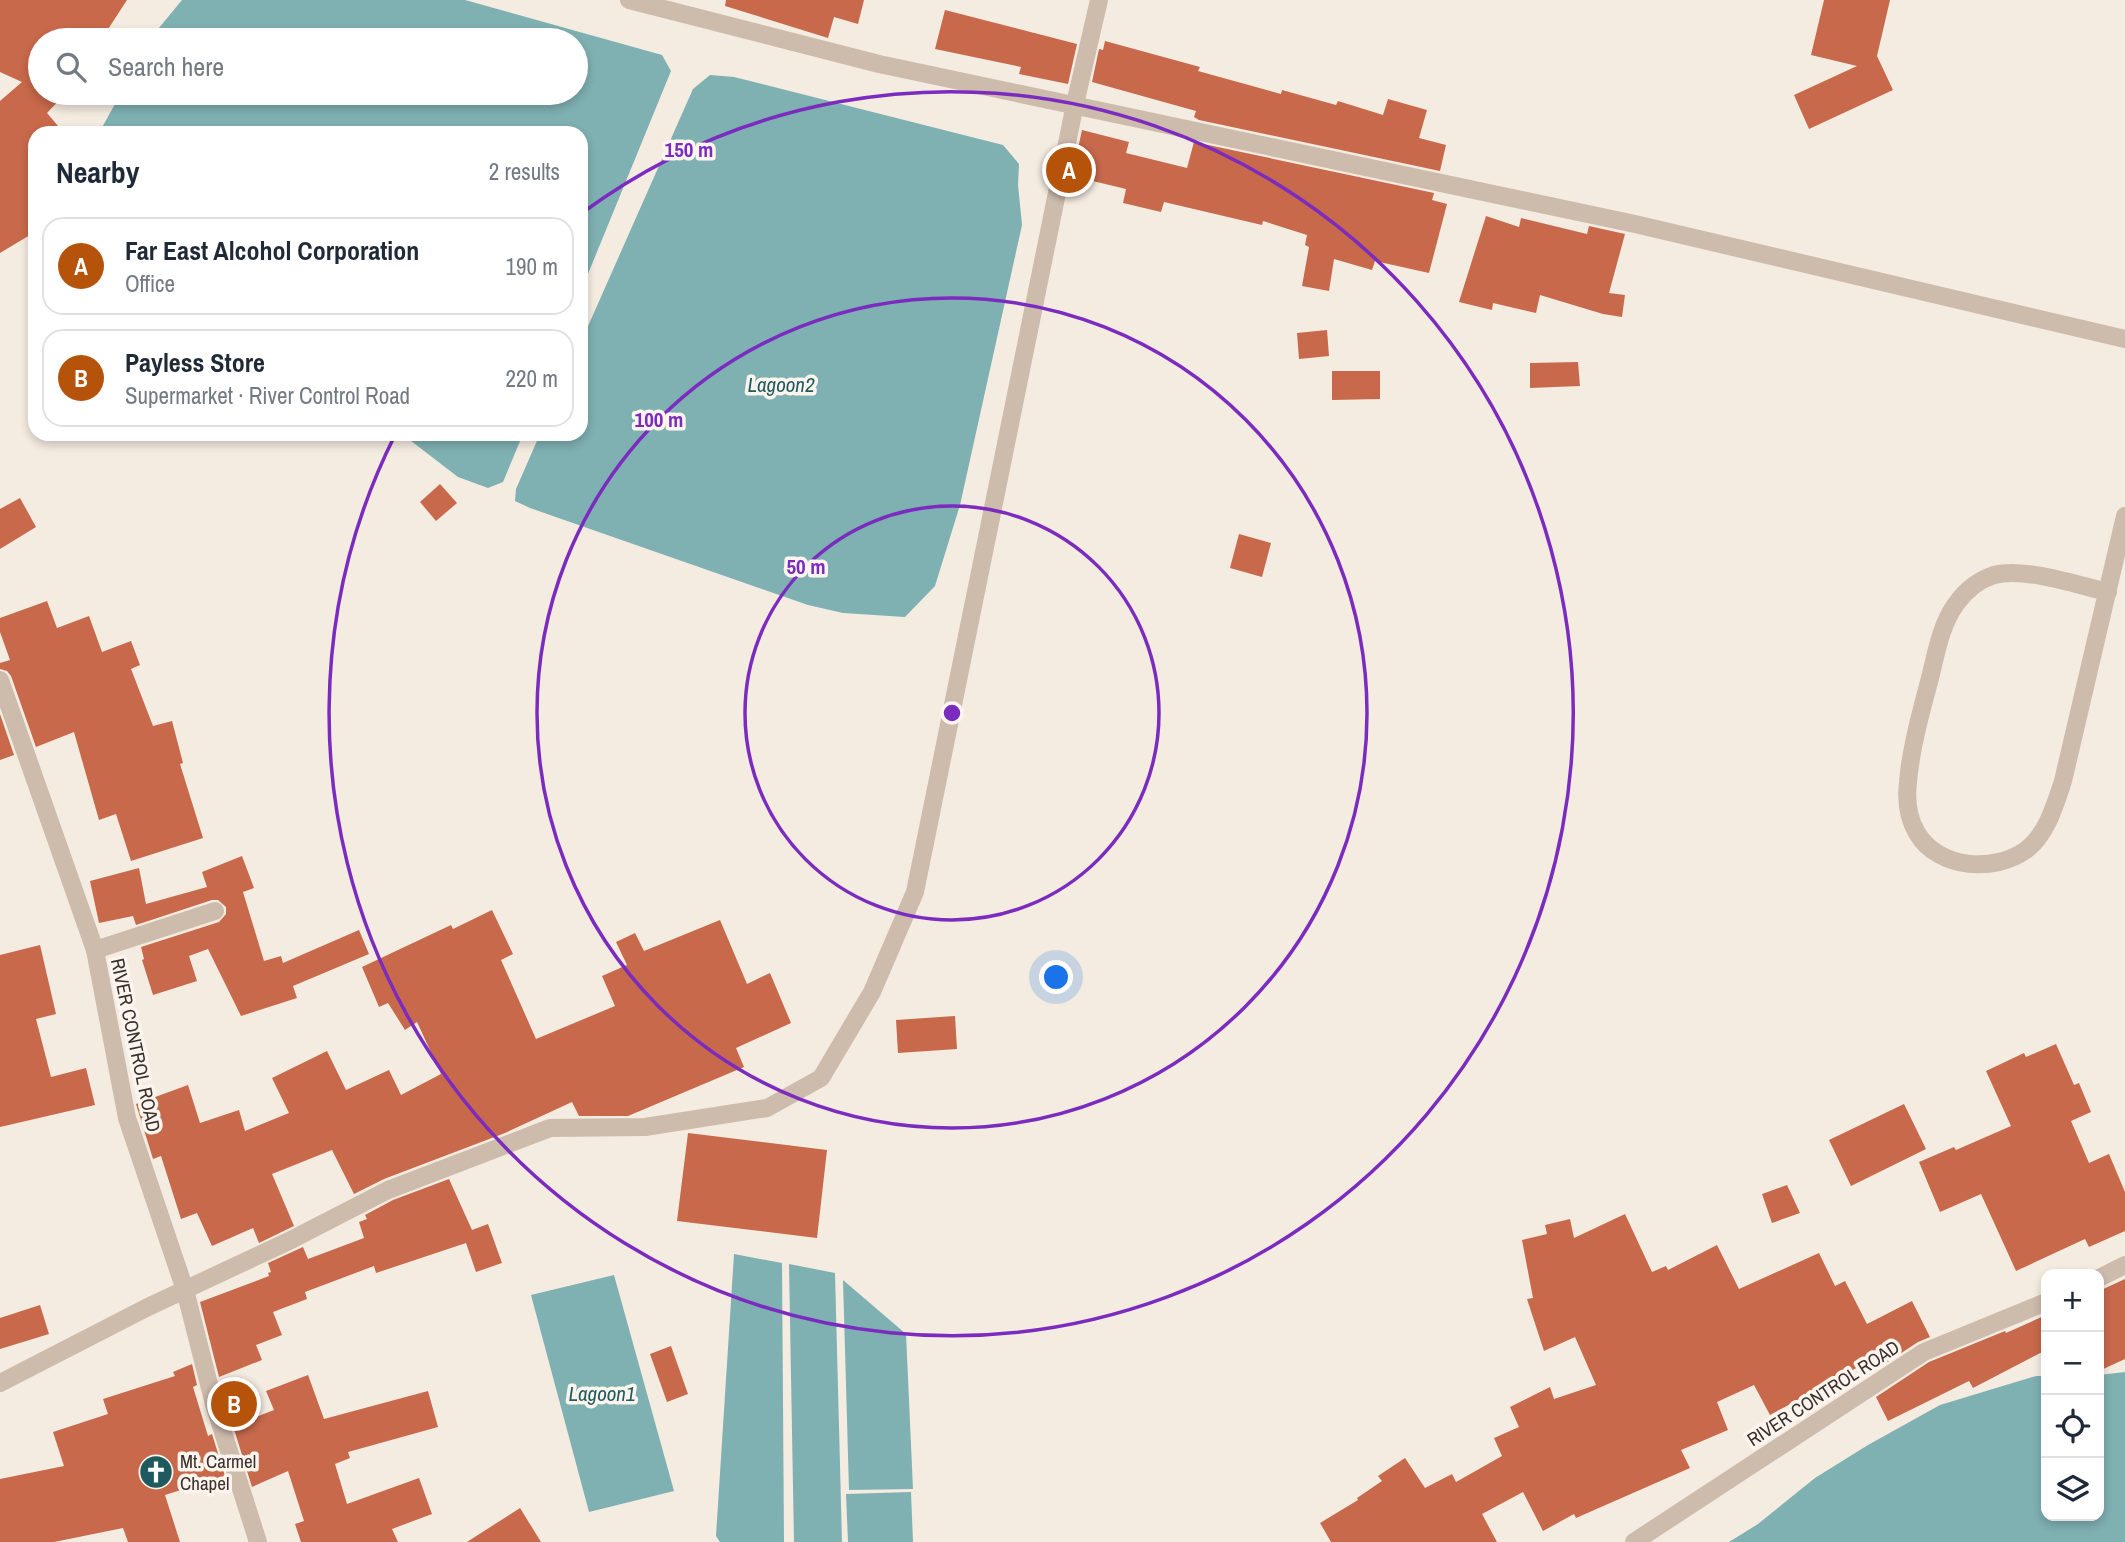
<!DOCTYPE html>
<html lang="en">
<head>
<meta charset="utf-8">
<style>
	body { margin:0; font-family:"Archivo Narrow",sans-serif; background:#f2f2f3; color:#1f2937 }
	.controls { position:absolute; right:21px; bottom:21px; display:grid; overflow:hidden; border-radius:14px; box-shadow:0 4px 10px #0003 }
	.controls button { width:63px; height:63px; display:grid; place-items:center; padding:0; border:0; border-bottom:2px solid #e0e1e3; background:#fff; color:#1f2937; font:35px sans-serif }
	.you { position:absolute; left:1057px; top:978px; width:24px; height:24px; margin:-18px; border:5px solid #fff; border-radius:50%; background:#1a73e8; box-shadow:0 0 0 10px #1a73e833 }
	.badge { display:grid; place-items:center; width:46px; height:46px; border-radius:50%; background:#b45309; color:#fff; font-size:23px; font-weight:700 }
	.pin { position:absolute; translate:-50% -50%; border:4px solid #fff; box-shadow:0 2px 7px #0006 }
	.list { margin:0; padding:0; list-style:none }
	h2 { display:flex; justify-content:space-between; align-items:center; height:91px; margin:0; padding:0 28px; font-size:30px }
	h2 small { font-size:23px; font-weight:400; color:#747a83 }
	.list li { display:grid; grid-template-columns:46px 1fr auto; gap:21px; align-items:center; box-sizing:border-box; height:98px; margin:0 14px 14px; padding:0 14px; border:2px solid #e0e1e3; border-radius:21px }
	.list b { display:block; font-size:26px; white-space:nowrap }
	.list p { margin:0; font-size:23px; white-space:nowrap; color:#747a83 }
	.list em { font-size:23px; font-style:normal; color:#747a83 }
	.icon { flex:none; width:38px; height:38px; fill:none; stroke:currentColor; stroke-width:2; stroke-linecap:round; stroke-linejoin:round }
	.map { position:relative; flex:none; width:2125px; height:1542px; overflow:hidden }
	.search { position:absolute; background:#fff; box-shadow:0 4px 10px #0003; left:28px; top:28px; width:560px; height:77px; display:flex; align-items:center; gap:18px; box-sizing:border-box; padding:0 24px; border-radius:38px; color:#747a83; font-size:26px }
	.panel { position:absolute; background:#fff; box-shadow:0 4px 10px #0003; left:28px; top:126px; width:560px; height:315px; border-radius:21px }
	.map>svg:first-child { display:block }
</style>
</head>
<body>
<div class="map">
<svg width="2125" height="1542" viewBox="0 0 2125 1542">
	<rect width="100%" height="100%" fill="#f4ebe1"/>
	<g fill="#7fb0b2">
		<path d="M182 0H465L662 55 671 71 581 291V133H99L121 93H576V40H149Z"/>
		<path d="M710 75 734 77 1003 145 1019 164 1018 185 1022 225 960 505 935 586 905 617 843 613 808 605 530 508 515 501 516 489 540 434H581V342L693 89Z"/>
		<path d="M402 434H523L503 482 488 488 458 477Z"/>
		<path d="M734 1254 782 1263 784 1542H720L716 1536Z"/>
		<path d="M789 1264 835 1273 842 1542H794Z"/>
		<path d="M614 1275 674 1491 589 1512 531 1295Z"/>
		<path d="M843 1280 906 1334 913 1489 849 1490Z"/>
		<path d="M2125 1372V1542H1729L1758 1524 1815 1478 1868 1445 1940 1405 2036 1376H2046V1516H2099V1375Z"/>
		<path d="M911 1492 913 1542H848L846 1494Z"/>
	</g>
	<g fill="#c8694b">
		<path d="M0 0H127L101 40H40V93H66L47 113 64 133H35V232L0 253V101L22 82 0 72Z"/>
		<path d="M726 0H864L858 24 834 17 828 38 725 6Z"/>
		<path d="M1824 0H1890L1877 56 1893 90 1809 129 1794 95 1857 66 1811 55Z"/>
		<path d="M945 10 1077 44 1068 84 1019 74 1021 67 935 49Z"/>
		<path d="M1105 41 1200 67 1198 71 1281 94 1282 90 1336 105 1338 101 1383 115 1388 99 1427 110 1419 138 1446 145 1440 171 1199 120 1194 117 1196 111 1092 82 1099 49 1103 50Z"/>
		<path d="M1082 130 1129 142 1126 153 1187 168 1194 142 1434 193 1432 200 1447 204 1429 273 1375 261 1372 270 1334 259 1329 291 1302 286 1309 247 1305 245 1307 235 1263 221 1262 225 1164 202 1161 212 1123 203 1126 189 1072 176Z"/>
		<path d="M1486 216 1519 227 1521 218 1587 234 1589 226 1625 234 1609 293 1625 295 1622 317 1603 314 1540 295 1536 313 1493 303 1492 310 1459 302Z"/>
		<path d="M1327 330 1329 356 1299 359 1297 333Z"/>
		<path d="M1578 362 1580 386 1530 388V363Z"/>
		<path d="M1332 371H1380V399L1332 400Z"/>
		<path d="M440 484 457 503 436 521 420 502Z"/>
		<path d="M20 498 36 527 0 549V509Z"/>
		<path d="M1239 534 1271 543 1262 577 1230 568Z"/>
		<path d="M47 601 57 628 89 616 102 652 131 641 140 665 131 669 153 726 172 721 183 763 180 764 203 838 131 861 116 814 99 820 74 732 36 747 11 676 7 671 0 669V663L10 660 0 632V618Z"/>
		<path d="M0 714 14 755 0 760Z"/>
		<path d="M242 856 254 888 243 892 264 961 281 956 283 963 359 930 369 954 293 986 297 998 241 1016 208 949 189 956 197 981 153 995 142 960 144 959 141 947 219 922 226 914V907L218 900H212L136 925 133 916 99 923 90 881 139 868 146 904 207 887 202 872Z"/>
		<path d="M492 910 513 954 501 960 536 1039 615 1006 602 976 627 965 616 942 635 933 644 951 720 920 747 984 770 973 791 1023 736 1048 744 1067 628 1116H579L572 1102 505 1133 384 1179 354 1194 332 1150 272 1174 294 1226 259 1243 253 1228 212 1246 197 1213 181 1219 161 1156 153 1159 136 1104 188 1085 200 1123 239 1110 245 1131 289 1113 272 1078 327 1051 346 1090 389 1070 401 1095 441 1074 417 1022 405 1030 388 1003 379 1007 362 967 451 925 453 929Z"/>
		<path d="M40 945 56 1014 36 1019 51 1077 86 1068 95 1105 0 1127V955Z"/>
		<path d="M955 1016 957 1049 898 1053 896 1020Z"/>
		<path d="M2056 1044 2074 1085 2079 1083 2091 1112 2071 1121 2089 1163 2109 1154 2125 1192V1231L2089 1247 2085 1239 2016 1271 1981 1194 1940 1212 1919 1162 1954 1147 1956 1150 2011 1126 1986 1071 2024 1053 2026 1057Z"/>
		<path d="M1904 1104 1926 1149 1851 1186 1829 1140Z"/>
		<path d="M688 1133 827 1150 817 1238 677 1221Z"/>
		<path d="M449 1179 472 1230 488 1224 502 1263 476 1272 466 1243 376 1273 374 1266 305 1292 307 1299 273 1312 282 1335 256 1345 262 1360 219 1377 200 1302 269 1276 268 1273 271 1272 268 1263 303 1247 308 1259 364 1238 359 1222 367 1219 365 1215 393 1200Z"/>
		<path d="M1787 1185 1800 1213 1772 1223 1762 1194Z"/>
		<path d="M1625 1214 1652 1272 1666 1266 1668 1270 1717 1245 1739 1289 1819 1253 1835 1286 1845 1281 1867 1324 1912 1301 1930 1337 1918 1342 1865 1377 1860 1366 1770 1415 1754 1385 1717 1402 1728 1430 1681 1450 1690 1468 1576 1518 1574 1514 1543 1531 1523 1492 1482 1514 1497 1542H1331L1320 1523 1358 1500 1357 1498 1382 1481 1378 1476 1405 1458 1425 1488 1452 1474 1456 1482 1502 1456 1494 1438 1519 1427 1510 1407 1550 1387 1554 1399 1596 1385 1575 1337 1544 1351 1527 1299 1533 1298 1522 1240 1547 1234 1545 1225 1570 1219 1574 1238Z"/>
		<path d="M2125 1279V1359L2099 1371V1291Z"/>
		<path d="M40 1305 49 1334 0 1349V1318Z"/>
		<path d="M2046 1315V1350L1973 1388 1969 1381 1888 1421 1876 1397 1929 1362 2005 1331 2006 1333Z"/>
		<path d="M671 1346 688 1394 667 1402 650 1354Z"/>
		<path d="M192 1364 197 1385 193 1387 208 1436 212 1434 225 1476 165 1495 180 1542H128L123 1528 54 1542H0V1479L64 1466 53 1432 108 1414 103 1399 175 1376 173 1372Z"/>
		<path d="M308 1375 324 1419 428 1391 438 1427 348 1452 350 1458 335 1464 347 1504 419 1478 432 1514 392 1529 398 1542H301L295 1524 304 1521 288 1471 252 1487 233 1426 274 1410 266 1391Z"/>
		<path d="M520 1508 541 1542H467Z"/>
	</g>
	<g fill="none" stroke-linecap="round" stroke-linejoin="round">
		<g stroke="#cdbbac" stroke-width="18">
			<path d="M629 0 879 64 1635 224 2125 339"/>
			<path d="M2108 592C2077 585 2025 567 1994 575 1979 580 1965 591 1956 604 1941 624 1936 654 1930 678 1921 712 1911 747 1908 782 1906 799 1908 818 1917 833 1938 869 1994 873 2026 850 2047 834 2055 805 2063 781L2125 516"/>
			<path d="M0 680 95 950 127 1118 185 1290 214 1404 258 1542"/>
			<path d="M95 950 215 911"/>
			<path d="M2099 1278 2125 1265"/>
			<path d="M0 1383 148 1307 289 1241 388 1190 550 1128 645 1127 767 1108 821 1078 872 992 915 892 1075 104 1099 0"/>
			<path d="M1634 1542 1924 1352 2046 1302"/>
		</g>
	</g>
	<g fill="none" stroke="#7b2cbf" stroke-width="3.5">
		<circle cx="952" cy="713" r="207"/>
		<circle cx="952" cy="713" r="415"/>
		<path d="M582 213A622 622 0 1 1 395 435"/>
	</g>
	<defs>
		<g id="church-disc" transform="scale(1.75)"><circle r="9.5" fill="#1f5a5e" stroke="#fbf5ee"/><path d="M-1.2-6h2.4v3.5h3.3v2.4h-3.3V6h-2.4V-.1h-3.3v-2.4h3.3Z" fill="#fff"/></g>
	</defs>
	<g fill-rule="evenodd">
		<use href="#church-disc" x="156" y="1472"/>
	</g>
	<g text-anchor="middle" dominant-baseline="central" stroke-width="7" stroke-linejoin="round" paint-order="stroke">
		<g font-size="19" fill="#3b302b" stroke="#fbf5ee">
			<text transform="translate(136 1045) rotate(78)">RIVER CONTROL ROAD</text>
			<text transform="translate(1823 1393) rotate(-33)">RIVER CONTROL ROAD</text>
		</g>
		<g font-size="19" fill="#3b302b" stroke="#fbf5ee" text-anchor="start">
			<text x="180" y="1461">Mt. Carmel<tspan x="180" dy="22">Chapel</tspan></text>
		</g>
		<g font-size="21" font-style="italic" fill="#1f5a5e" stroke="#fbf5ee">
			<text x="781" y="384">Lagoon2</text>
			<text x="602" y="1393">Lagoon1</text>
		</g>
	</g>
	<circle cx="952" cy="713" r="10" fill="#7b2cbf" stroke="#fbf5ee" stroke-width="3.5"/>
	<g font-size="21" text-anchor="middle" font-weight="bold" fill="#7b2cbf" stroke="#fbf5ee" stroke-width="7" stroke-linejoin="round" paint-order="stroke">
		<text x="689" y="157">150 m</text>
		<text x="659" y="427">100 m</text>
		<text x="806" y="574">50 m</text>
	</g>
</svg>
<div class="controls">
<button>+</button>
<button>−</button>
<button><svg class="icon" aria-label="locate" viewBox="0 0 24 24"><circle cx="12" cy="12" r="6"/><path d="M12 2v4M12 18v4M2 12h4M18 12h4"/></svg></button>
<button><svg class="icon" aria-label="layers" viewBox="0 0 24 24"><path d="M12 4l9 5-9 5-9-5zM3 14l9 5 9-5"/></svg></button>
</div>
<div class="you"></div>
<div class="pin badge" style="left:1069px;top:170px">A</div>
<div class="pin badge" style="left:234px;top:1404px">B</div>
<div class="search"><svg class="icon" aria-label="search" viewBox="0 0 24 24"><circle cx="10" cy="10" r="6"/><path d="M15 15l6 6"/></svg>Search here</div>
<section class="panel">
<h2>Nearby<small>2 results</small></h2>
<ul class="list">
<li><span class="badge">A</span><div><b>Far East Alcohol Corporation</b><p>Office</p></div><em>190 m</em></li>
<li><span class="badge">B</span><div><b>Payless Store</b><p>Supermarket · River Control Road</p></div><em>220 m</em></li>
</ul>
</section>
</div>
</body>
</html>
